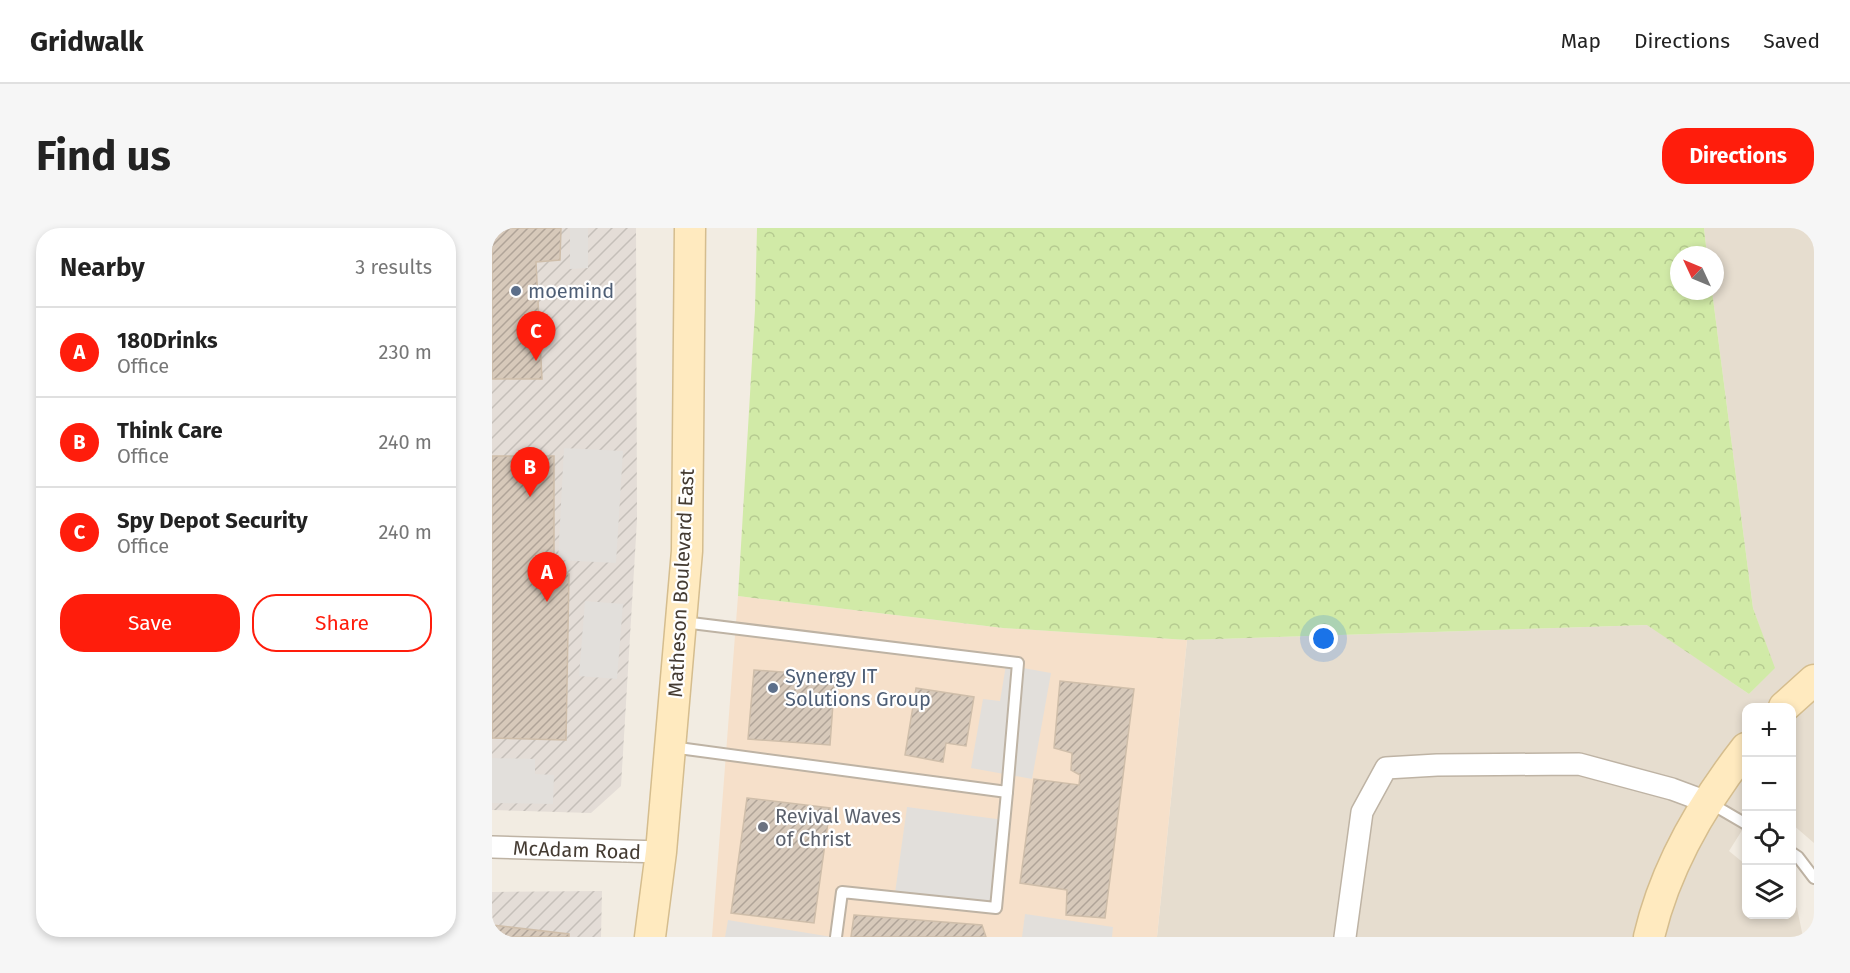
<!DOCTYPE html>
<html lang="en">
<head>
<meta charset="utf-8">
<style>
	body { margin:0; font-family:"Fira Sans",sans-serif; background:#f6f6f6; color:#222 }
	.controls { position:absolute; right:18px; bottom:18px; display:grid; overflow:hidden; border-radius:12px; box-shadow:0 3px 9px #0003 }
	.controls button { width:54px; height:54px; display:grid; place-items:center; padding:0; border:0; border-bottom:2px solid #e0e0e0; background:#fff; color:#222; font:30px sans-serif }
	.compass { position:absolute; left:1178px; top:18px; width:54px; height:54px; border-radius:50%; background:#fff; box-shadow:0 3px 9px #0003; rotate:314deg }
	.you { position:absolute; left:832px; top:411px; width:21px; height:21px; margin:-15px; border:4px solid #fff; border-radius:50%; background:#1a73e8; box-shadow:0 0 0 9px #1a73e833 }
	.badge { display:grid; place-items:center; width:39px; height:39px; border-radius:50%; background:#ff1d0c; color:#fff; font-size:20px; font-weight:700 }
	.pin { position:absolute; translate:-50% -50px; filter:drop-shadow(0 2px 3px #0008) }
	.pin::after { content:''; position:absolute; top:32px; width:21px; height:18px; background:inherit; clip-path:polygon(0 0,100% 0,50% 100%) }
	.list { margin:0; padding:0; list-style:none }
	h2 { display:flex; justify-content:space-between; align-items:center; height:78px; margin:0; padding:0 24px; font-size:26px }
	h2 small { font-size:20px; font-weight:400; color:#767676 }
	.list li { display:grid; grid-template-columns:39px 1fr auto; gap:18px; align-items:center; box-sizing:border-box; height:90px; padding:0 24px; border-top:2px solid #e0e0e0 }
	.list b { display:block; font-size:22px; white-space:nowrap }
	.list p { margin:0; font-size:20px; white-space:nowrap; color:#767676 }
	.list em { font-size:20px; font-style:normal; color:#767676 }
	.actions { display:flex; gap:12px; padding:18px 24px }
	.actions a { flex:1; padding:14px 0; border:2px solid #ff1d0c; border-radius:24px; text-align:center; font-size:21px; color:#ff1d0c }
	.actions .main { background:#ff1d0c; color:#fff }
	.icon { flex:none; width:33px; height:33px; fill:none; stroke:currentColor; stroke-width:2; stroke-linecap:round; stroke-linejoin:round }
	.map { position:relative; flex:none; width:1322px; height:709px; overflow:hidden; border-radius:24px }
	header { display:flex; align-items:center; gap:36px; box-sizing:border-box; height:84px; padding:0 30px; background:#fff; border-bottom:2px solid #e0e0e0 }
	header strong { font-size:28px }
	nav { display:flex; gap:33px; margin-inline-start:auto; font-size:21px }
	.intro { display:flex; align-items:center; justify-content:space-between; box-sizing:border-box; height:144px; padding:0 36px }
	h1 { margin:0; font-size:42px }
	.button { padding:15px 27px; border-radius:24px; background:#ff1d0c; color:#fff; font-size:21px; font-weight:700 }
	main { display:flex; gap:36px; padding:0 36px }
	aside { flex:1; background:#fff; border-radius:24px; box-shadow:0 3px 9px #0003 }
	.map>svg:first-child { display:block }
</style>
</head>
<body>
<header>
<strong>Gridwalk</strong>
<nav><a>Map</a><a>Directions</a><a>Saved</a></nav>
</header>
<div class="intro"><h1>Find us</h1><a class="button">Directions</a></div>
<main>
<aside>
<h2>Nearby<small>3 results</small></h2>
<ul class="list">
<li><span class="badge">A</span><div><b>180Drinks</b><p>Office</p></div><em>230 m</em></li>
<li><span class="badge">B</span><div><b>Think Care</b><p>Office</p></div><em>240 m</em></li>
<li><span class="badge">C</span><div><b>Spy Depot Security</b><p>Office</p></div><em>240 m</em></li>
</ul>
<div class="actions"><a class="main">Save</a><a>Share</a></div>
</aside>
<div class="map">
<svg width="1322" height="709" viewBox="0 0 1322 709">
	<defs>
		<pattern id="industrial-furrows" width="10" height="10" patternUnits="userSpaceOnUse" patternTransform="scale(1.5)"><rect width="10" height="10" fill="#e4ddd7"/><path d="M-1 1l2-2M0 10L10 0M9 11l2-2" fill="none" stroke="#c5bfb9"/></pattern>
		<pattern id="forest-crowns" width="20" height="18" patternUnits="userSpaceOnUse" patternTransform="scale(1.5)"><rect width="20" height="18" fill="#d1eaa7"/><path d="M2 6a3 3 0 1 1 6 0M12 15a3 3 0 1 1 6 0" fill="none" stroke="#b5ca90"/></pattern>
		<pattern id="building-hatch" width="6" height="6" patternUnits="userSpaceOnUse" patternTransform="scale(1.5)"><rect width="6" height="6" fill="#d7c9ba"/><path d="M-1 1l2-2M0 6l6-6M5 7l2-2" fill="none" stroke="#b0a498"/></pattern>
	</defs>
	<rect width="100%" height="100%" fill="#f2ece2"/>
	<path fill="#e6ddcf" d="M1212 0H1322V615L1300 596V479H1254V596L1237 623 1254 637V686H1300V676L1305 680 1311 709H665L695 412 1156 397 1257 466 1282 440 1261 380 1220 63H1223V27H1215Z"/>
	<path fill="#f6e0ca" d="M246 368 511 400 695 412 665 709H220Z"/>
	<g fill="url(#industrial-furrows)">
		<path d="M0 0H144L145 292 129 558 99 585 0 582Z"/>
		<path d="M110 663 109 709H0V664Z"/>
	</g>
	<path fill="url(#forest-crowns)" d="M265 0H1212L1215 27H1187V63H1220L1261 380 1283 440 1257 466 1155 397 695 412 511 400 246 368 263 82Z"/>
	<g fill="#e2dfdb">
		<path d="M78 0H96V40L78 41Z"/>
		<path d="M72 220 131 223 124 335 66 332Z"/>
		<path d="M93 373 131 376 125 451 87 448Z"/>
		<path d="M514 437 559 445 540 551 479 540 491 471 508 473Z"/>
		<path d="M0 530 43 531V546L62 547 61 576 0 575Z"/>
		<path d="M415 579 512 592 500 678 403 665Z"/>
		<path d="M533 686 621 699 620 709H530Z"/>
		<path d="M236 692 340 709H233Z"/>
	</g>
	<g fill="url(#building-hatch)" stroke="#cfbeaa" stroke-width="1.5">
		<path d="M0 0H69L68 32 44 34 50 151H0Z"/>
		<path d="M0 228H62V346H77L74 512 0 510Z"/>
		<path d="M262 442 343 448 338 517 256 511Z"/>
		<path d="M568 453 642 461 613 690 574 687 575 662 528 655 542 551 587 557 588 547 579 542 580 525 562 520Z"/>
		<path d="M424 460 482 469 474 518 454 515 451 534 413 527Z"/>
		<path d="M255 570 338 580 322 695 239 685Z"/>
		<path d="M362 687 490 697 494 709H359Z"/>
		<path d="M0 697 77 706V709H0Z"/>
	</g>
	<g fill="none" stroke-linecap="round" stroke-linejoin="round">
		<g stroke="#beb3a4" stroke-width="14">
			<g id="lane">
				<path d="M179 519 515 564 526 435 191 394"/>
				<path d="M1218 575 1254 596"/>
				<path d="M1300 625 1306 629 1322 650"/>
				<path d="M344 709 350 664 504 680 515 564"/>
			</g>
		</g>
		<g stroke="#beb3a4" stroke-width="24">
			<g id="street">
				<path d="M0 619 169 624"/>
				<path d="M853 709 870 584 894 540 945 537 1087 536 1180 561 1215 574"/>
			</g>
		</g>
		<g stroke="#d5bd8e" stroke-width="33">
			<g id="secondary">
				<path d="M1292 479 1322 452"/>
				<path d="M158 709 169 624 195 323 198 0"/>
				<path d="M1157 709C1173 640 1211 575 1254 520"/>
			</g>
		</g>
		<use href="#lane" stroke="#fff" stroke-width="10"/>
		<use href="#street" stroke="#fff" stroke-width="21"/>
		<use href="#secondary" stroke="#ffeabf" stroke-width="30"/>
	</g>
	<g fill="#5c6f8a" stroke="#fff" stroke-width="2">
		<circle cx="24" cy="63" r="6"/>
		<circle cx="281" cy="460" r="6"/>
	</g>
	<circle fill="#6b7280" stroke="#fff" stroke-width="2" cx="271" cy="599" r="6"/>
	<g text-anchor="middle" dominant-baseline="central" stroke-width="4.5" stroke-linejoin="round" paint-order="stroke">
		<g font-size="20" fill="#4e5e75" stroke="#fff" text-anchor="start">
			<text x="36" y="63">moemind</text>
			<text x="293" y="448">Synergy IT<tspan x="293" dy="23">Solutions Group</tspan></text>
		</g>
		<g font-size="20" fill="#443b32" stroke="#fff">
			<text transform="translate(189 355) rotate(-87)">Matheson Boulevard East</text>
			<text transform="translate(85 622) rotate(2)">McAdam Road</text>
		</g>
		<g font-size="20" fill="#5b616d" stroke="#fff" text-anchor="start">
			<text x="283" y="588">Revival Waves<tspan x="283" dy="23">of Christ</tspan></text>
		</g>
	</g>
</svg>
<div class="controls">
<button>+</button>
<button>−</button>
<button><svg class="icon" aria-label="locate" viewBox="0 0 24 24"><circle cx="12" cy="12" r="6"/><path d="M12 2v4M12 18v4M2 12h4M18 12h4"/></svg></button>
<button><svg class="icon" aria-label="layers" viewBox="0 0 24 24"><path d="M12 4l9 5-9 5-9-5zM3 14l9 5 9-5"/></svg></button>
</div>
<svg class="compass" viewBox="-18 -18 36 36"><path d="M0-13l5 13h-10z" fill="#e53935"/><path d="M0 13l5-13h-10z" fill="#767676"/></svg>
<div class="you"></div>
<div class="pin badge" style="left:55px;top:374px">A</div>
<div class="pin badge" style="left:38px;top:269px">B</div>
<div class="pin badge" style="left:44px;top:133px">C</div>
</div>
</main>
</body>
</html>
